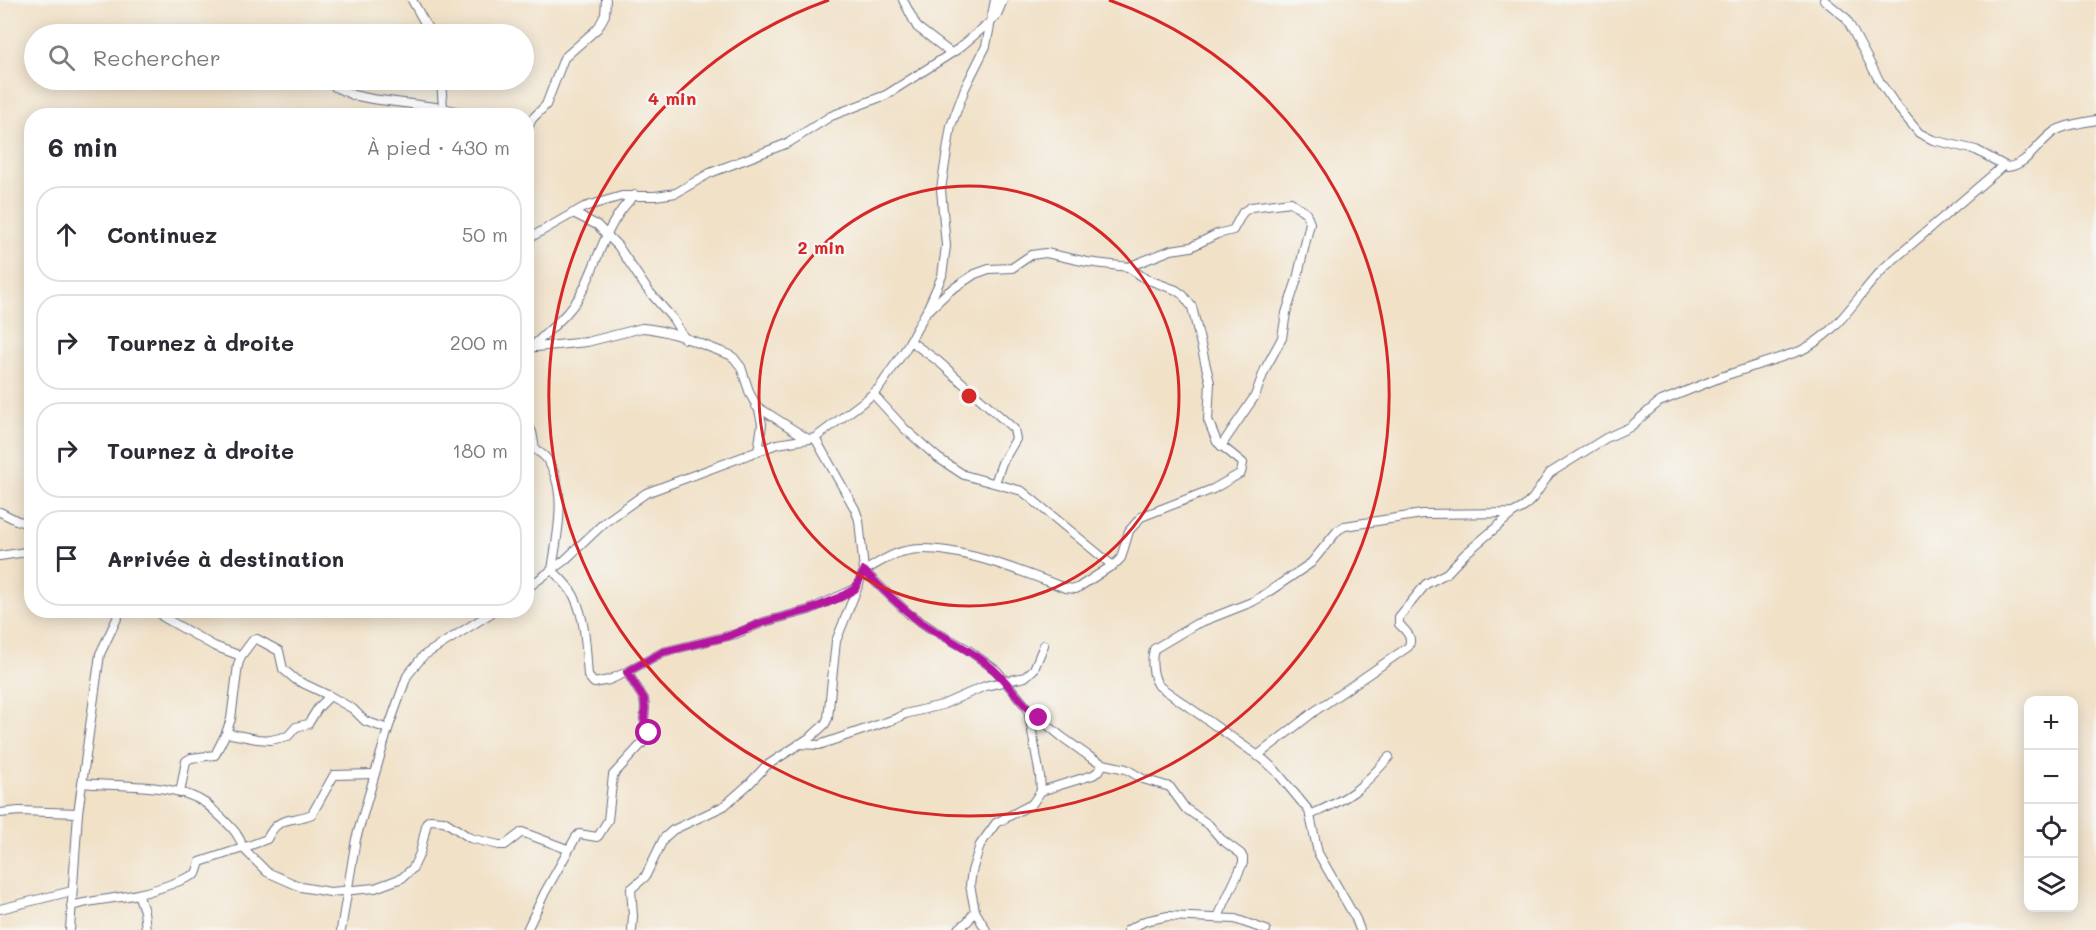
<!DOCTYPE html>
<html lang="fr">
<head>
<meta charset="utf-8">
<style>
	body { margin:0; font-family:Mali,sans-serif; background:#f7f7f7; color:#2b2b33 }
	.controls { position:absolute; right:18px; bottom:18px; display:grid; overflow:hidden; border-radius:12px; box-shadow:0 3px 15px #0003 }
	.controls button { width:54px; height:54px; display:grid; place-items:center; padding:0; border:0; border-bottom:2px solid #e1e1e2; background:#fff; color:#2b2b33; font:30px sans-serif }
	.stop { position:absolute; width:18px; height:18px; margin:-14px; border:4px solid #b5179e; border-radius:50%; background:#fff }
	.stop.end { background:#b5179e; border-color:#fff; box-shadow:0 2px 6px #0008 }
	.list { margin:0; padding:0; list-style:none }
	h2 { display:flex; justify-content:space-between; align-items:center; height:78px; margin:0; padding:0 24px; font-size:26px }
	h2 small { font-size:20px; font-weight:400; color:#7c7c81 }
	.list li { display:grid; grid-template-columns:39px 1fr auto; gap:18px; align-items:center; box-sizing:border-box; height:96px; margin:0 12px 12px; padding:0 12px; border:2px solid #e1e1e2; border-radius:24px }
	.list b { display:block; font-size:22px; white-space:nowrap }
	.list em { font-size:20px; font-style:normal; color:#7c7c81 }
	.icon { flex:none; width:33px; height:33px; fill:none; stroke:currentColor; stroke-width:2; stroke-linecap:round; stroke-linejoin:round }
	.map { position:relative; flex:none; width:2096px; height:930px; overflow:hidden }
	.search { position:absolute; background:#fff; box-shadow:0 3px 15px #0003; left:24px; top:24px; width:510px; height:66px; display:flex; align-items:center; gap:15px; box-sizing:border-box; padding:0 21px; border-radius:33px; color:#7c7c81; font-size:22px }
	.panel { position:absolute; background:#fff; box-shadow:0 3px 15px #0003; left:24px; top:108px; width:510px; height:510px; border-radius:24px }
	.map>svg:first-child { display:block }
</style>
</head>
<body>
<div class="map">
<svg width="2096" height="930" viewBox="0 0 2096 930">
	<rect width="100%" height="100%" fill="#f6f6f2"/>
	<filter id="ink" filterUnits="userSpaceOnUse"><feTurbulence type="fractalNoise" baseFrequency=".0167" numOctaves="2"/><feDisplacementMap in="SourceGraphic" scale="12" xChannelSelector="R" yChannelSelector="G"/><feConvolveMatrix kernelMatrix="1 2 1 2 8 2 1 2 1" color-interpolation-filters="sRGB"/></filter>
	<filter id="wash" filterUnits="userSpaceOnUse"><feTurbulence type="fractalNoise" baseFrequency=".008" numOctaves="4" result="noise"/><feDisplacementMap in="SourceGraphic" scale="24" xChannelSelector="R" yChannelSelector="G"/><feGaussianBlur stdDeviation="1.35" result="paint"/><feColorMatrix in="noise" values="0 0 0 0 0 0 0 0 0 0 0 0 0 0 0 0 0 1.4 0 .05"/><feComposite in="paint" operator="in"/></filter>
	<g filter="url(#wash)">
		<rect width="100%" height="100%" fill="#f1e1c7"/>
	</g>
	<g filter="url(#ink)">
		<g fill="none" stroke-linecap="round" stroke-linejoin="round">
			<g stroke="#666d83" stroke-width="10">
				<g id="street">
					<path d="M412 0 431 34"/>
					<path d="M903 0 917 27 951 53"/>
					<path d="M1824 0 1846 18 1880 82 1895 104 1919 133 1933 140 1976 150 2007 167C2028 165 2038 142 2055 131 2067 124 2082 123 2096 120"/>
					<path d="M333 80 335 87 353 95 372 99 443 108 477 116"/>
					<path d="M441 80 443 108"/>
					<path d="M424 116 425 106"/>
					<path d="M526 132 532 119 546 105 564 58 598 28 605 15 606 0"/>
					<path d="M526 167V178"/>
					<path d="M573 213 597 225 618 246 647 289 673 319 685 339"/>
					<path d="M526 240 584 207 622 196H655L676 193 710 173 788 143 831 116 886 95 958 49 996 17 1003 0"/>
					<path d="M930 309 948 292 975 274 989 269 1012 268 1031 255 1046 253 1087 262 1128 267 1171 250 1191 247 1217 234 1233 230 1243 212 1251 207 1291 202 1306 213 1310 223 1297 279 1286 313 1282 338 1265 369 1255 396 1221 446"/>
					<path d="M910 341 938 361 1014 429 1016 439 1002 463 995 483"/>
					<path d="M533 346C550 329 572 312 583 290 599 258 607 220 635 195"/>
					<path d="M526 348 587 342 642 328C672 330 702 345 730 355L734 358 741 367 750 394 759 410 762 424 758 452"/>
					<path d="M873 394 905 429 938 458 964 475 1022 491 1113 566"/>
					<path d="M756 406 808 439"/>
					<path d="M526 422 532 432 535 449C538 452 543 454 546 458 569 490 557 534 552 570 560 578 569 586 574 596 586 620 586 650 588 676L594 683 609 680 627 672 663 652 736 634 764 622 809 610 855 589"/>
					<path d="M0 512 18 521 32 524"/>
					<path d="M0 556 32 551"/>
					<path d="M526 589 565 560 604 523 646 493 777 444 815 438 867 399 879 388 905 350 926 312 942 276 946 246 941 189 951 126 965 88 986 46 995 0"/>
					<path d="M156 610 163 617 214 646 241 656 238 665 231 719 226 733 257 739 271 740 288 736 296 727 308 724 318 708 330 696 353 709 365 721 388 729"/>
					<path d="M241 656 253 640 257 639 279 651 283 669 296 680 330 696"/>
					<path d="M1028 709 1062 737 1090 757 1103 764 1126 769 1143 779 1170 787 1185 808 1209 825 1221 839 1241 854 1243 858V863L1218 917"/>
					<path d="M799 744 819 745 895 719 905 714 942 705 985 686 1025 677 1034 669 1044 645"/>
					<path d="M1257 756 1315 711 1408 647C1414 638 1406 631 1399 624V617L1426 584 1447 573 1465 554 1513 513"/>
					<path d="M82 783C117 787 174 782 205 803 211 807 216 813 222 818 232 828 239 834 243 848L267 839C279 814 291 823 312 814L334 775 374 774"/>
					<path d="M1041 791 1093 775 1099 771 1103 764"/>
					<path d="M180 793 186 761 191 758 215 755 226 733"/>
					<path d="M0 813 19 811 78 813"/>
					<path d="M1310 815C1350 798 1361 789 1389 757"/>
					<path d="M138 894 144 911 146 930"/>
					<path d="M71 906C92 900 112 899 133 895 155 891 176 883 196 874L200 862 243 848 267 872 301 887 330 892 375 888 402 878 413 868 420 853 427 822 430 820 444 821 470 838 499 845H505L522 832 567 849"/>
					<path d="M0 909 72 891"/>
					<path d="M975 911 986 930"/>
					<path d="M70 930 78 813 100 654 121 610"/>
					<path d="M341 930 356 839 388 729 407 676 423 656 496 610"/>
					<path d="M527 930 545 892 576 837 579 834 597 837 599 835 608 820 613 775 648 737V728L644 719 645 708 644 699 627 672"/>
					<path d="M632 930 633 916 631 889 645 877 664 838 673 830 724 806 749 784 766 766 812 736 825 724 828 718 836 641 864 571 859 520 855 509 815 438"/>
					<path d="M957 930 968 921 975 911 970 885 972 871 980 845 996 823 1032 804 1041 791 1040 776 1028 709 997 671 967 649 933 630 909 614 864 571C877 564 890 554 905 551 947 541 1024 572 1065 588L1076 589 1116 563 1121 558 1129 531 1141 517 1213 489 1241 473 1243 463 1217 442 1208 420 1210 383 1192 307 1183 295 1176 290 1146 279 1128 267"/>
					<path d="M1128 930 1145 921 1168 916 1235 919 1266 930"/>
					<path d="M1360 930 1356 919 1318 853 1309 811 1276 771 1264 760 1159 686C1152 676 1151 660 1154 649L1196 624 1252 602 1261 597 1311 563 1338 530 1345 526 1422 514 1513 513 1524 507 1533 498 1550 473 1606 438 1630 427 1659 402 1724 376 1800 351C1841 331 1855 297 1886 266L2003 166"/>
				</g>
			</g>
			<use href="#street" stroke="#fff" stroke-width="8"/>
		</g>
	</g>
	<g fill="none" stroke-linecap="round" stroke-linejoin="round" filter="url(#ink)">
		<path stroke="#b5179e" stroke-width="8" d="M649 733 644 719 645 708 644 699 627 672 663 652 729 636 764 622 809 610 839 598 855 589 864 571C883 589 901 609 922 623 944 638 968 648 988 665 1008 680 1019 703 1039 718"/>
	</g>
	<g fill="none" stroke="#d62828" stroke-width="3">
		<circle cx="969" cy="396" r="210"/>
		<path d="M1109 0A420 420 0 1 1 829 0"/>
	</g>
	<circle cx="969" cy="396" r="9" fill="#d62828" stroke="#f6f6f2" stroke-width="3"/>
	<g font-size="18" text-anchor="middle" font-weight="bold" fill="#d62828" stroke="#f6f6f2" stroke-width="5" stroke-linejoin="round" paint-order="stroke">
		<text x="672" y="105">4 min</text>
		<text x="821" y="254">2 min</text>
	</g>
</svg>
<div class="controls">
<button>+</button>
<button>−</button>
<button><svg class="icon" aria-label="locate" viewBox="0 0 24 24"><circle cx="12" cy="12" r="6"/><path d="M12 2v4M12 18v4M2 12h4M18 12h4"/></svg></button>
<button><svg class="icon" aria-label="layers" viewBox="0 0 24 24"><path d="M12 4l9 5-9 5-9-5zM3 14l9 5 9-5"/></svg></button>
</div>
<div class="stop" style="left:649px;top:733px"></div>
<div class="stop end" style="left:1039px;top:718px"></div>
<div class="search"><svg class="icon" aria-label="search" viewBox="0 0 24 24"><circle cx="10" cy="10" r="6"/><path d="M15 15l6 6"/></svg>Rechercher</div>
<section class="panel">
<h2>6 min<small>À pied · 430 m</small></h2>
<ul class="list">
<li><svg class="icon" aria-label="ahead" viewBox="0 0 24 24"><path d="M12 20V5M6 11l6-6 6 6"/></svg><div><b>Continuez</b></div><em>50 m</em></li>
<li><svg class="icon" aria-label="right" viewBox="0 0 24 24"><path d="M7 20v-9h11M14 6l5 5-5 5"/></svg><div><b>Tournez à droite</b></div><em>200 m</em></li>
<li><svg class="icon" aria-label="right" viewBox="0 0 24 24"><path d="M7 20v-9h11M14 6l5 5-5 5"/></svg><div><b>Tournez à droite</b></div><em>180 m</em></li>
<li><svg class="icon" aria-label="arrive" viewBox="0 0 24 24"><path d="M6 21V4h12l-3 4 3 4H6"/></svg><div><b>Arrivée à destination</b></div></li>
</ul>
</section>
</div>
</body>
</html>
